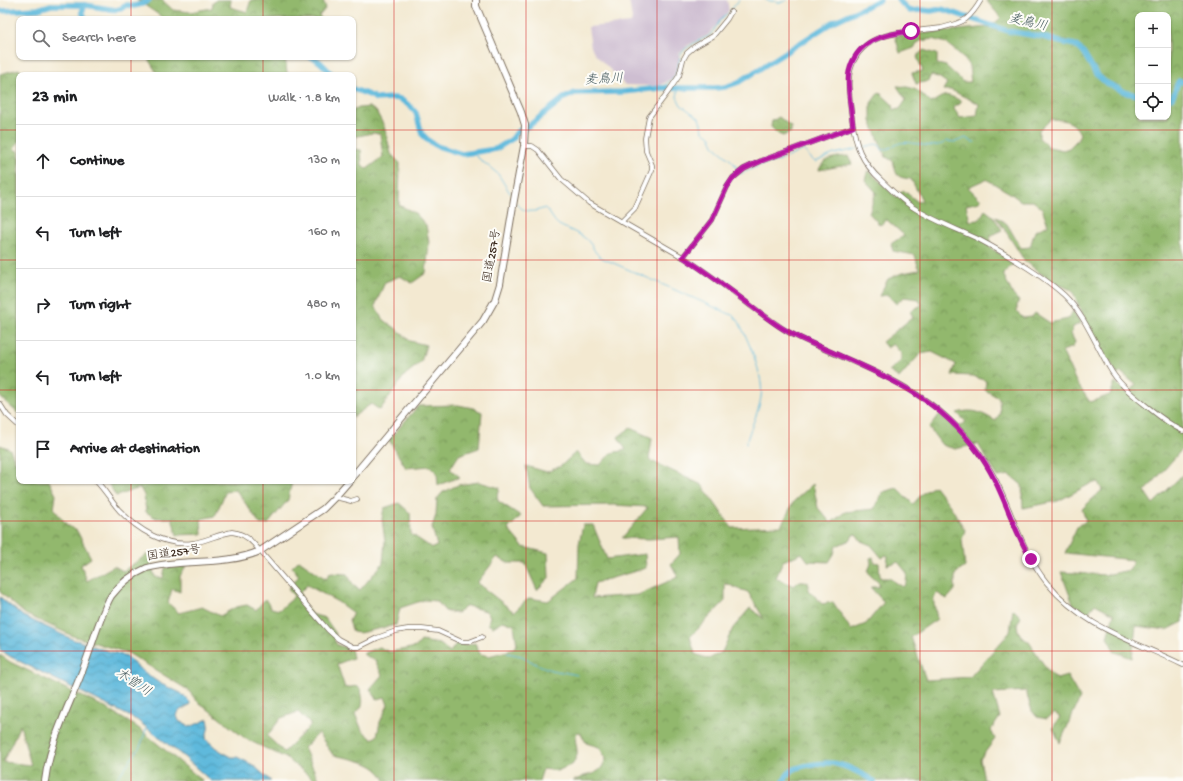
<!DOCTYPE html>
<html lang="en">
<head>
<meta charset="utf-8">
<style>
	body { margin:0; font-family:"Gochi Hand","Klee One",sans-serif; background:#f6f6f6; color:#202124 }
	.controls { position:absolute; right:12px; top:12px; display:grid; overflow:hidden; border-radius:8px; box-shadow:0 1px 3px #0004 }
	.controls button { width:36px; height:36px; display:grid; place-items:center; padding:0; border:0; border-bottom:1px solid #e0e0e0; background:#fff; color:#202124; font:20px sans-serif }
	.stop { position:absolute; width:12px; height:12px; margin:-9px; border:3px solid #b5179e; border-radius:50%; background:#fff }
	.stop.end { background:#b5179e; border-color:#fff; box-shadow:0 1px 4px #0008 }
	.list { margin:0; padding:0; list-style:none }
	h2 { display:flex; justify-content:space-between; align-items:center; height:52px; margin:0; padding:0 16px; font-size:17px }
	h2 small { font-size:13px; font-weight:400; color:#757577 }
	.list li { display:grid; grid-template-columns:26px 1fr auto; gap:12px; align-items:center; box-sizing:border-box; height:72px; padding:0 16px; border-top:1px solid #e0e0e0 }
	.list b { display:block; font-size:15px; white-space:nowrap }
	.list em { font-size:13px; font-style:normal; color:#757577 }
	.icon { flex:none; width:22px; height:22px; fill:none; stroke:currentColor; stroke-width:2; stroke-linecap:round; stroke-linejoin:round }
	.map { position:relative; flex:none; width:1183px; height:781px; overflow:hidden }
	.search { position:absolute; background:#fff; box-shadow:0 1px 3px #0004; left:16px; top:16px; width:340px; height:44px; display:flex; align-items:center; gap:10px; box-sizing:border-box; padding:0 14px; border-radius:8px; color:#757577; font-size:15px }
	.panel { position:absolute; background:#fff; box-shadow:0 1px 3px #0004; left:16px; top:72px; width:340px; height:412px; border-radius:8px }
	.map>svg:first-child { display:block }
</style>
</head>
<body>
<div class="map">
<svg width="1183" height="781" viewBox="0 0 1183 781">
	<defs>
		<pattern id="forest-crowns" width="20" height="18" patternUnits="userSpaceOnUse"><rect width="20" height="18" fill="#92b86d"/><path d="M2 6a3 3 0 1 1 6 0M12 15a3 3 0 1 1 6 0" fill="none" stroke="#789659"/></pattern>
		<pattern id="water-waves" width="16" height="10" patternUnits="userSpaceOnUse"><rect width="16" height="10" fill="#5eb9dc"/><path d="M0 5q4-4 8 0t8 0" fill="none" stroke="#4f97b2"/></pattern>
	</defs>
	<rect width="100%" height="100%" fill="#fdfcf7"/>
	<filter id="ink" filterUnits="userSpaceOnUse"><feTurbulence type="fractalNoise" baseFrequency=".025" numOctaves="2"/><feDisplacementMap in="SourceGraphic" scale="8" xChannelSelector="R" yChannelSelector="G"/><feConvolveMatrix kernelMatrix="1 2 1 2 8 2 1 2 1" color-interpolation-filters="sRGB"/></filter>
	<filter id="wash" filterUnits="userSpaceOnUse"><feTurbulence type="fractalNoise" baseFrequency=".012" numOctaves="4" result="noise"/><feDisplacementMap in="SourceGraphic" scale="16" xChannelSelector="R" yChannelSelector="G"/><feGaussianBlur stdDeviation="0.9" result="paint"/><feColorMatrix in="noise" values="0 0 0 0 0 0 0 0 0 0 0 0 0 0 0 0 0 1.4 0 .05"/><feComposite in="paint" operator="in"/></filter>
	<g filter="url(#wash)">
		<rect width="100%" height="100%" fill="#f3e9d1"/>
		<path fill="#cebed1" d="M629 0H727L729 10 708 35 688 45 679 54V59L674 76 671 79 659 86 625 85 595 54 591 47 588 27 631 23 632 19Z"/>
		<g fill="url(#forest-crowns)" stroke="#667146" fill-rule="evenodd">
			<path d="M137 0H162L173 10 190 12 212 8 213 3 216 0H231L230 7 247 12 251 0H323L326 8 319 16 322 19H165Z"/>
			<path d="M986 0H1183V448L1145 492 1153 504 1183 474V622L1167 630 1136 626 1132 658 1115 652 1107 637 1114 614 1095 604 1088 613 1073 604 1061 572 1105 575 1130 570 1133 560 1065 553 1077 527 1086 521 1082 509 1102 490 1098 482 1090 484 1058 501 1023 508 1022 485 1010 475 998 477 978 444 955 449 942 445 929 428 940 414 956 429 966 422 957 413C975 408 981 413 996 421L1000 413 999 398 985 390 986 381 973 376 952 375 956 364 932 352 920 354 899 378 889 371 901 361V353L893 344 887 348 882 342 913 317 910 311 922 305 918 299 904 297 896 304 888 295 879 296 888 279 902 273 919 270 915 255 893 251 891 244 904 235 887 220 880 225 869 213 876 192 865 180 868 170 896 197 903 190 918 202 922 200 911 179C895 177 897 176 893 161L886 157 871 121V103L879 92 893 105 894 110 900 109 906 100 897 86C916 87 919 91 931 103 946 94 945 93 961 101L960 104 955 106 954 109 960 118 977 116 979 104 951 90H943L947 83 940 78 931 75 928 81 916 84 912 73 923 71 917 57 923 50 937 54V64L946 66 963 82H971L969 66 963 57 946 43 933 39 920 41 914 48 900 53 895 36 990 27 1001 18ZM1138 15H1168V117H1138ZM1051 119C1064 120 1074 120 1080 134L1077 140 1069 148 1063 150 1049 147 1039 138V131ZM986 179 1010 193 1021 201H1033L1042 208 1048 225 1035 231 1030 247 1021 248 1007 224 995 216 1005 230 1024 260 1050 281 1072 290 1082 313 1106 359 1110 361 1117 375 1121 372 1136 385 1128 394 1115 382 1110 395 1090 402 1076 382 1062 351 1073 347 1075 342 1071 334 1073 327 1081 323 1073 311 1068 319 1050 323 1035 313 1032 317 1023 318 1017 312V305L1019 301 1013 295 1003 274 1014 263 989 247 991 235 1002 230 993 216 985 210 979 220 970 221 966 205 979 202 981 200 968 187Z"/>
			<path d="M147 57H285L287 73 290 75H157V73Z"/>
			<path d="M19 69 22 75H19V141L14 149 19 152V414L1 398 0 394V74Z"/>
			<path d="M369 107 376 111 384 126 391 154 400 163 399 205 415 213 426 225 429 243 426 273 412 283 400 276 385 282 375 306 384 320 398 330 410 341 426 345 421 362 405 375 380 410 371 404 353 417V149L361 150 362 165 367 169 383 157 380 134 373 133 353 137V110H355L359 108Z"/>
			<path d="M779 117 791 127V132L783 136 778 134 771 127 772 121Z"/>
			<path d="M849 156 852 164 819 170C824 157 837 157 849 156Z"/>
			<path d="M458 405 473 408 482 412 479 448 459 455 450 469 460 477 438 485 437 473 430 466 406 468 389 440 418 406Z"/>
			<path d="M630 428 652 438 649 460 702 485 732 528 781 526 794 501 813 484 818 508 831 523 845 512 874 509 883 492 897 488 913 504 924 492 935 486 951 507 965 530 962 539 965 567 955 574V590L947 599 937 593 933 598 937 619 911 637 926 680 970 677 1010 632 1013 609 1021 617 1017 624 1018 631 1022 637 1029 642 1048 671 1057 679 1067 676 1080 698 1060 743 1053 728 1060 717 1054 713 1047 719 1037 717 1032 711 1026 691 993 693 1000 717 991 730 995 739 980 759 984 779 987 781H572C576 780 580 778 584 776 597 773 602 771 606 758L599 747 586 743 581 733 577 732C573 741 578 746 577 755 576 758 574 761 573 764L557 771 543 769 539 781H385C378 761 350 759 333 755L318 733 304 748 319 781H316L286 758 246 739 196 700 188 690 128 653 73 636 25 614 0 592V445L10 449 15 462H19V481H49L56 495 54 509 67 525 77 531 91 558 81 565 87 581 114 566 123 571 148 554 155 577 163 578 165 568 186 566 180 576V592L172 589 168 603 179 613 202 607 220 616 236 607 247 605 256 610 265 599 271 608 279 610 291 600 294 596 288 589 299 576 292 567 299 560 326 579 330 573 347 574 354 586 360 590 383 563 385 541 382 519 384 508 399 503 410 513 411 534 432 548 437 546 432 527 436 515 437 499 443 492 458 485 479 482 500 488 497 497 498 501 521 516 508 529 523 547 548 553 549 578 537 590 525 563H508L497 557 477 583 514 612 529 598 548 601 578 578 579 544 583 525H593L607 559 645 554 646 568 595 583 592 598 638 595 678 577 671 564 680 554 679 537 649 539 622 538 648 507 613 505 543 506 530 488 526 466 547 472 561 466 576 452 586 464 600 465 611 453 626 450 618 437ZM854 534 857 535 861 541 871 545 882 558 886 555 888 556 887 565 898 562 907 573 906 583 903 587 889 578H880L879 563 874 562 873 557 870 558 871 564 868 571 870 575 879 583V587H872L871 588 884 602 866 624 851 630 833 602 822 604 809 590 808 582H798L794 586 776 578 783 561 802 553 808 561 829 562 834 554 836 546 850 540ZM725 583 739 589 748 592 764 619 750 608 733 628 722 652 709 659 695 654 690 637 725 601ZM307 585 338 602 353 613 349 621 353 632 359 633 396 625 400 608 424 600 437 601 445 611 457 613 467 606 486 611 490 616 488 624 493 627 503 621 514 625 517 645 511 650 489 656 480 654 475 643 467 645 456 644 450 652 440 644 421 641 416 647 390 652 379 647 364 653V655L375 660 382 675 370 689 377 699 385 697 388 705 380 722 377 736 372 739 362 730 355 714C365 705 363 702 361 690L357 686 345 688 337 664 353 658 351 649 337 645 334 639 336 634 325 618 311 614 302 602 300 592ZM298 712 311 725 284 752 267 736 281 718Z"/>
			<path d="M107 481H292L288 500 268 524H260L236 490 226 491 215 516 201 519 202 534 177 535 172 518H156L146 512 144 495 140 488 116 496Z"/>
			<path d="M0 655 10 662 102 706 137 727 203 781H0ZM20 725 31 765 3 762Z"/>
		</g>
		<path fill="url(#water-waves)" stroke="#4c727d" d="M0 597 23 616 74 640 79 641 101 649 127 656 135 665 152 678 161 684 181 693 189 701 190 703V705C184 709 179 708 177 716L179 721 190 727 208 719 209 724 206 739 216 748 227 755 231 757H237L253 765 271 781H211L184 757 137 720 11 657 0 650Z"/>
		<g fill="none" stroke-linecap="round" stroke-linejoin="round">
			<g stroke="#5eb9dc" stroke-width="1">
				<path d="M766 0 768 1C776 0 780 5 787 0"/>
				<path d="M731 10 739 0"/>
				<path d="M661 88 675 77 681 54 685 49 696 42 709 36 714 30 721 19 728 13"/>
				<path d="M677 88 678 92 677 97 681 105 699 118 703 131 710 136 715 147 733 162 739 171"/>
				<path d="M860 148 876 144 880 146 882 150C889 150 893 145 900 143 916 140 932 152 947 141L955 142 966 138 972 142H975"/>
				<path d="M471 152 498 174 510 193"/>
				<path d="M740 174 761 165 779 161 803 150 815 162 834 154 857 149"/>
				<path d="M517 204C525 214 534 212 545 208 551 213 553 221 559 225 568 230 583 234 589 242 595 249 593 252 602 258L732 315 738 320C747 338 765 377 761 397 759 412 750 428 746 444"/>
				<path d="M507 653 522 656 534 663 551 670 573 674 577 675"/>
				<path d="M115 781 140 747 147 727"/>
			</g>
			<g stroke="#5eb9dc" stroke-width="5.5">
				<path d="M898 0 910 11 922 10 931 11 941 9 945 10 1008 31 1043 37 1060 42 1075 45 1083 52 1096 74 1105 82 1127 93 1138 95"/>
				<path d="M0 11 38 9 51 5H85L116 10 122 8 126 5 134 6 142 4 149 0"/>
				<path d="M83 19 84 15 82 12 85 5"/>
				<path d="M310 57C319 58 326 69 333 75"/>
				<path d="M353 89 372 96 376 99 393 98 400 99 410 106 416 113 422 134 429 141 437 146 462 154 496 149 512 139 517 132 530 125 564 98 575 93 622 92 661 88H715L725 87 739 82 833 22 880 0"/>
				<path d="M1168 98H1171C1176 94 1175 86 1179 81L1183 82"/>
				<path d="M784 781C785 779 787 775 789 773 796 765 827 761 837 764 851 767 862 774 874 781"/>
			</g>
		</g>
	</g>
	<g filter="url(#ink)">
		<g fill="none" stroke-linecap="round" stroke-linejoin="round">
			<g stroke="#7b6d5d" stroke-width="5.5">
				<g id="minor">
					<path d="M981 0C977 7 972 14 966 19 959 24 949 26 941 28 909 33 866 28 852 65 846 80 850 96 851 112 853 125 854 139 860 152 865 163 873 173 882 181 892 191 902 201 914 208 934 221 957 229 978 239 1006 254 1040 273 1064 295 1084 314 1095 343 1109 367 1118 384 1134 396 1149 408 1160 417 1170 425 1183 431"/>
					<path d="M524 146H532L538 150 561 179 589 203 681 256 683 257C707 272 729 289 751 306 764 315 776 325 790 333 844 361 905 377 950 420 971 440 989 464 1001 491 1016 524 1024 554 1047 583 1085 629 1133 640 1183 665"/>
					<path d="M621 222 635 208 652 170V165L646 151 645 138 649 117 668 92 679 76 683 60 687 53 694 47 713 36 727 19 731 12"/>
					<path d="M683 257 712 220 727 187 733 178 744 169 761 161 853 127"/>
					<path d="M0 404 7 415 19 426"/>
					<path d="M96 481C105 490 111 501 119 510 138 530 165 547 193 543 206 541 219 534 232 532 242 533 248 537 254 544L328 630 338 639 353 647H359L377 638 396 631 408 629H422L438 631 462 642H469L482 637"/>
					<path d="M335 497 351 501 357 499"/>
				</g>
			</g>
			<g stroke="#7b6d5d" stroke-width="8">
				<g id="highway">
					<path d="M353 476 483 321 495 300 500 284 514 200 524 146 525 125 521 112 476 6V0"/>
					<path d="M45 781C50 739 72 701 86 661 93 642 101 613 111 596 120 584 133 574 147 568 157 565 168 564 179 563 206 561 235 562 260 551L323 509 335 497 349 481"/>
				</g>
			</g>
			<use href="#minor" stroke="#fff" stroke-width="4"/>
			<use href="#highway" stroke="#fff" stroke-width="6"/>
		</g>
	</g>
	<g fill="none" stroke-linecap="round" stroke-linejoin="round" filter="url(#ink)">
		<path stroke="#b5179e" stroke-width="5" d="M911 31C884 34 856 40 849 72 846 85 852 113 853 127L761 161 744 169 733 178 727 187 712 220 683 257C706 272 728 288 750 305 762 314 774 324 787 331 802 340 818 346 834 353 890 378 939 399 977 451 1002 484 1010 524 1031 559"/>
	</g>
	<path fill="none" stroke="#d62828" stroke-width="1" stroke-opacity="0.55" d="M131 0V19M263 0V19M394 0V781M526 0V781M657 0V781M789 0V781M920 0V781M1052 0V781M131 57V75M263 57V75M0 130H19M353 130H1183M0 260H19M353 260H1183M0 390H19M353 390H1183M131 481V781M263 481V781M0 521H1183M0 651H1183"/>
	<g text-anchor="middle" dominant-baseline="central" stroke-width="4" stroke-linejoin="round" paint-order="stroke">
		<g font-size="12" fill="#3b2a1e" stroke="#fdfcf7">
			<text transform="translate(493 256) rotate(-80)">国道257号</text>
			<text transform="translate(174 554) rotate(-8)">国道257号</text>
		</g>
		<g font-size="13" font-style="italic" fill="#475c60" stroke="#fdfcf7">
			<text transform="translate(1028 23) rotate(13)">麦鳥川</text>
			<text transform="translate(604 80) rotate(-3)">麦鳥川</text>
			<text transform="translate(133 683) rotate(33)">木曽川</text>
		</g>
	</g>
</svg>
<div class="controls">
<button>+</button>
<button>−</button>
<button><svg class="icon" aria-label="locate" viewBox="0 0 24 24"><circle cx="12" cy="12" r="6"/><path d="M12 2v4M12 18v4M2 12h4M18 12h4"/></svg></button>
</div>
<div class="stop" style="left:911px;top:31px"></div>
<div class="stop end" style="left:1031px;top:559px"></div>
<div class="search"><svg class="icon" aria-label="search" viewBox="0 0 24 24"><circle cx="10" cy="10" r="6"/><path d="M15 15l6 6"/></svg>Search here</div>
<section class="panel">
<h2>23 min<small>Walk · 1.8 km</small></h2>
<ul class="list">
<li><svg class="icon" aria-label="ahead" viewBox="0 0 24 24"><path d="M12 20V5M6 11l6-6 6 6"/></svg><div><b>Continue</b></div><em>130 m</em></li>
<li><svg class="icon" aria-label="left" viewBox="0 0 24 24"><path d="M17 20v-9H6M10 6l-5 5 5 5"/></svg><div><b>Turn left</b></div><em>160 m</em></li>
<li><svg class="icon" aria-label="right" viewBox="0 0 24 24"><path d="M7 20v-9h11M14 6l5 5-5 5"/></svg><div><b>Turn right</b></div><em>480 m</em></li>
<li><svg class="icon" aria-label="left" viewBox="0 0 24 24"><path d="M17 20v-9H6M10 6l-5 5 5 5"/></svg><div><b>Turn left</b></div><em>1.0 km</em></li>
<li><svg class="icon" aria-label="arrive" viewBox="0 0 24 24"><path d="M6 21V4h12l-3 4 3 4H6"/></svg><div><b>Arrive at destination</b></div></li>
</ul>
</section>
</div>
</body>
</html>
